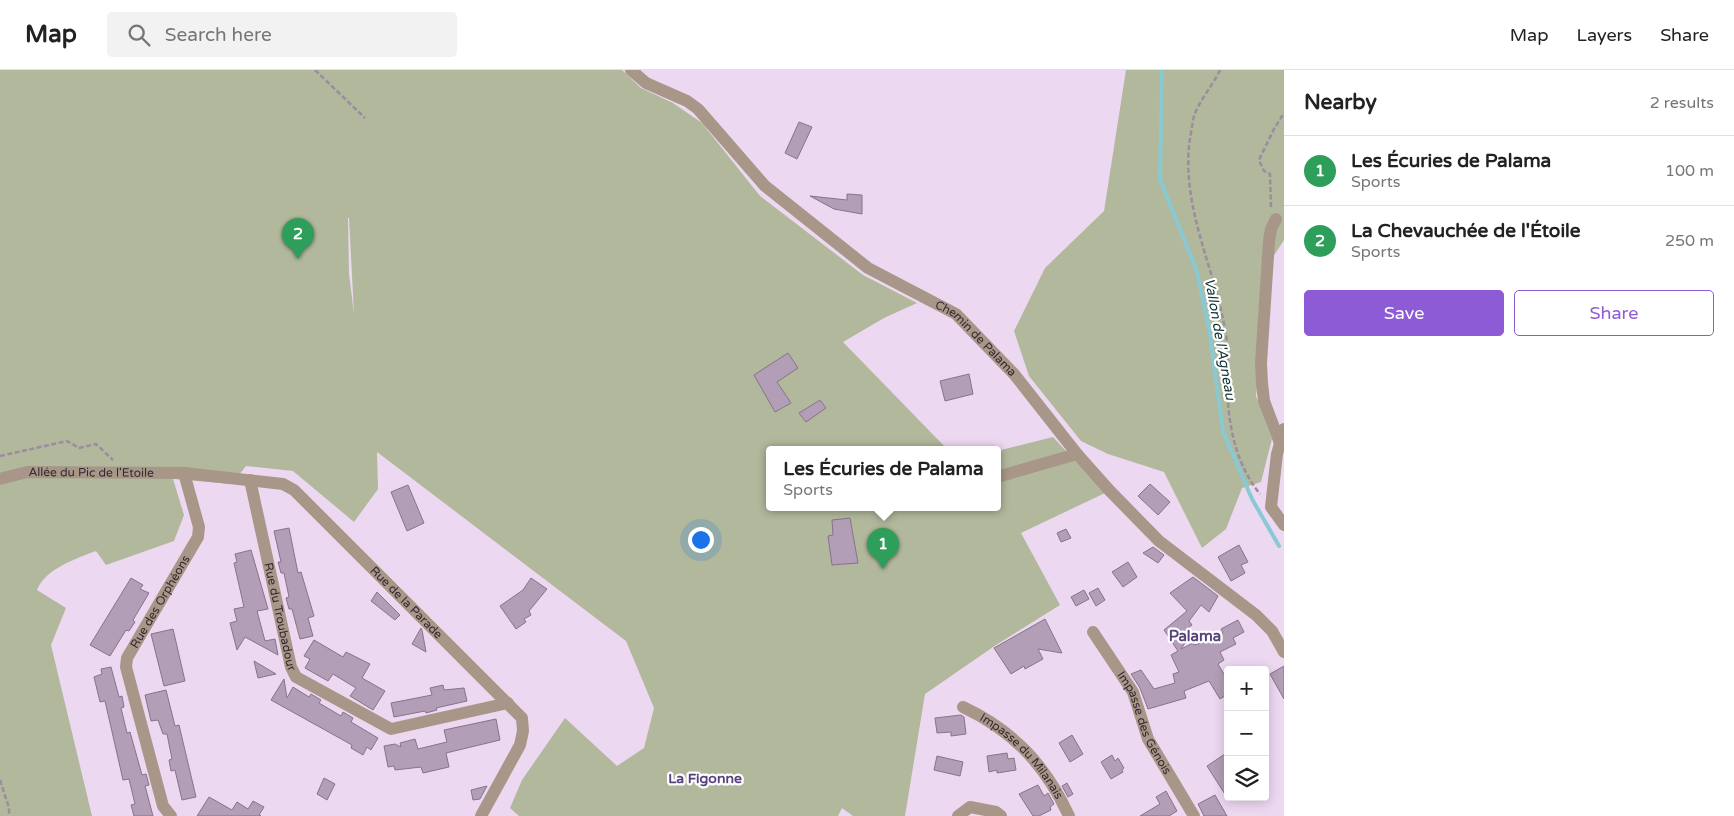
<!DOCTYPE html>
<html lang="en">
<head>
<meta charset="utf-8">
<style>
	body { margin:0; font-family:"Varela Round",sans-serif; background:#f2f2f2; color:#222 }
	.controls { position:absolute; right:15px; bottom:15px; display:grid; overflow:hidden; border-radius:5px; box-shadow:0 2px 12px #0003 }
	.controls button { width:45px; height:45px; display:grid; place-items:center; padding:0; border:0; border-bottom:1px solid #e0e0e0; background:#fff; color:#222; font:25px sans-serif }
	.you { position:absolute; left:700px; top:469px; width:18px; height:18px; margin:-12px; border:4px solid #fff; border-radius:50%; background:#1a73e8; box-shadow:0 0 0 8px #1a73e833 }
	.badge { display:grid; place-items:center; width:32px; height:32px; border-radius:50%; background:#8c5bd5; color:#fff; font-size:16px; font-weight:700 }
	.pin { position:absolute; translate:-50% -41px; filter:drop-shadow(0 1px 2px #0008) }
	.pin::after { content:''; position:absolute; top:26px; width:18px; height:15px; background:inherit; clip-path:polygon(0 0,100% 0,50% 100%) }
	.popup { position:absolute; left:766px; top:376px; width:235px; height:65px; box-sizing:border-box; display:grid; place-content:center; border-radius:5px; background:#fff; filter:drop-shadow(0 1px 4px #0005); font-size:16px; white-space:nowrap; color:#767676 }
	.popup b { font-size:19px; color:#222 }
	.popup::after { content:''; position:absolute; left:50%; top:100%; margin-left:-10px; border:10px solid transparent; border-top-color:#fff }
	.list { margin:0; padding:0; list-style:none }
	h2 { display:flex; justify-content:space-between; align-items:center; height:65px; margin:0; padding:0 20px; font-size:21px }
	h2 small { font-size:16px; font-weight:400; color:#767676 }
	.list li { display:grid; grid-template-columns:32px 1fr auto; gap:15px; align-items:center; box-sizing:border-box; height:70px; padding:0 20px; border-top:1px solid #e0e0e0 }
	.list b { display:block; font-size:19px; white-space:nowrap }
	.list p { margin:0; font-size:16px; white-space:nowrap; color:#767676 }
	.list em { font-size:16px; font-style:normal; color:#767676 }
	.actions { display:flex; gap:10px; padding:15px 20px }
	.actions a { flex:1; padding:11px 0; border:1px solid #8c5bd5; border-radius:5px; text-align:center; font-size:18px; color:#8c5bd5 }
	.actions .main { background:#8c5bd5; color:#fff }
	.icon { flex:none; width:28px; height:28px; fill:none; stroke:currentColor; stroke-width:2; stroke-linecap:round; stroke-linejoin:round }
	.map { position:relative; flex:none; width:1284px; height:746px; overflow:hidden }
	header { display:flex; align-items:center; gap:30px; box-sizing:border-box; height:70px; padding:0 25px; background:#fff; border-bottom:1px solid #e0e0e0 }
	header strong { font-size:24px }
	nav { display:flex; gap:28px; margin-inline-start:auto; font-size:18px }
	.search { width:350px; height:45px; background:#f2f2f2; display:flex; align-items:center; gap:12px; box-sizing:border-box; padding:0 18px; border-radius:5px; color:#767676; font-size:19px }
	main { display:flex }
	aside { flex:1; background:#fff }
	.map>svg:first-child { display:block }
</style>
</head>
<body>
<header>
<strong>Map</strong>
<div class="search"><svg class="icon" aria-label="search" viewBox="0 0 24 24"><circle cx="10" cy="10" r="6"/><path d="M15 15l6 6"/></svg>Search here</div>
<nav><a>Map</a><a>Layers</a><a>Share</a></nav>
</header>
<main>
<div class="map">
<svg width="1284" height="746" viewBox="0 0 1284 746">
	<rect width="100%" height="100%" fill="#edd8f2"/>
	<g fill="#b1b89b" fill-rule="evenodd">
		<path d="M0 0H622L641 18 673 33 702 53 760 126 863 205 917 233 884 248 843 272 948 380H769V438H997V381L1053 367 1105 423 1021 463 1060 535 996 575 925 624 905 746H853L842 738 838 746H519L510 738 522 710 565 648 617 696 644 678 654 638 626 571 377 382 378 419 354 452 293 401 246 396 232 414 173 409 184 445 174 471 106 495 96 481C77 488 45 499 37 520L66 538 51 575 92 746H0ZM348 148H349L354 244 349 204Z"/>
		<path d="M1126 0H1284V170L1271 190 1256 326 1272 369 1261 412 1242 418 1226 459 1202 478 1164 402 1108 384 1081 371 1029 306 1014 261 1045 198 1104 141Z"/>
	</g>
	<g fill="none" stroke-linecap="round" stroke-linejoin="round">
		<path stroke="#89c9d3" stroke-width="4" d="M1162 0 1160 109 1197 202 1209 258 1223 361 1252 429 1279 476"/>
	</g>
	<g fill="#b29eb6" stroke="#87738b">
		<path d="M799 52 812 57 797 89 785 83Z"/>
		<path d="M847 124 862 125V144L834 139 810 126 847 130Z"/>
		<path d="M788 283 798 298 777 312 791 333 775 342 754 305Z"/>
		<path d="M969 304 973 324 945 331 940 311Z"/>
		<path d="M820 330 826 338 806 352 799 343Z"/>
		<path d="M1150 414 1170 432 1158 445 1138 426Z"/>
		<path d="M408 415 424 453 407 461 391 422Z"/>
		<path d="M850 448 858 493 832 495 828 466 833 465 832 450Z"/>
		<path d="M289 458 298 503 301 502 314 546 308 548 313 566 300 569 292 539H289L286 528 289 527 284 503H281L278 492H281L274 461Z"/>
		<path d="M1066 459 1071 468 1061 472 1057 463Z"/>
		<path d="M1239 475 1248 492 1241 495 1245 503 1231 511 1218 487Z"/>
		<path d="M1153 477 1164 485 1158 493 1143 483Z"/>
		<path d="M251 480 268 539 257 541 265 571 275 569 278 585 245 567 237 580 230 553 237 551 234 539 244 537 234 493 237 492 235 484Z"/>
		<path d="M1128 492 1137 507 1123 517 1112 502Z"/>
		<path d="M1193 507 1218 526 1209 542 1201 535 1189 551 1192 555 1185 560 1189 567 1181 579 1193 573 1194 575 1205 572 1223 563 1221 559 1238 550 1244 562 1233 568 1236 574 1220 582 1224 590 1218 594 1228 611V624L1220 629 1209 611 1184 621 1186 628 1148 639 1140 618 1131 604 1141 600 1154 619 1175 613 1173 604 1179 602 1171 585 1178 581 1164 560 1187 541 1170 523Z"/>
		<path d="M131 508 143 515 140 519 149 523 133 550 135 552 129 561 126 560 110 586 90 575Z"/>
		<path d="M531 508 547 519 529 541 531 545 524 549 526 552 516 559 500 536 523 520Z"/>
		<path d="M1098 518 1105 530 1096 536 1089 523Z"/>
		<path d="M1084 520 1089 529 1076 536 1071 527Z"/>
		<path d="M377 522 400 545 395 550 371 531Z"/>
		<path d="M1045 549 1062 583 1038 579 1043 589 1025 599 1024 596 1011 604 994 578Z"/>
		<path d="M421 558 422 560 426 582 412 574Z"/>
		<path d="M173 559 185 611 164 616 151 564Z"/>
		<path d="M314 570 343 587 346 582 370 594 362 608 385 621 373 640 350 626 356 618 333 604 328 611 305 598 310 589 304 586Z"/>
		<path d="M254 591 276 604 258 608Z"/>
		<path d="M1284 596V629L1270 604Z"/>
		<path d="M111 597 119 627 122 626 124 637 121 638 127 663 130 662 142 705 146 704 149 715 145 716 153 746H134L131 735 135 734 129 709 123 710 105 631 100 632 94 607 102 604 101 599Z"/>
		<path d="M284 609 287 628 293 617 309 627 311 624 321 630 319 633 341 646 343 642 353 648 351 652 378 668 371 680 367 677 363 685 351 678 352 675 271 630Z"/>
		<path d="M443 615 444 620 464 618 467 631 436 638 437 640 426 643 425 641 394 647 391 633 432 625 430 618Z"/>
		<path d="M166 620 175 656 179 655 196 727 182 730 175 700 171 701 169 690 172 689 167 664H163L158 650 151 651 145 625Z"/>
		<path d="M961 645 964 647 966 664 951 666V662L937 663 935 648Z"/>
		<path d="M496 649 500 670 446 683 449 697 423 703 421 697 395 700 394 696 388 697 384 676 395 674 401 677 400 673 415 669 418 679 447 672 444 660Z"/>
		<path d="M1072 665 1083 684 1070 692 1059 673Z"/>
		<path d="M1228 682V729L1207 696Z"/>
		<path d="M1007 683 1008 689 1014 688 1016 700 997 703V700L989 702 987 686Z"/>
		<path d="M1112 685 1115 691 1118 688 1124 698 1122 700 1123 702 1111 709 1101 692Z"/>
		<path d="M937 686 963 692 960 706 934 700Z"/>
		<path d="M324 708 335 714 327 730 317 724Z"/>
		<path d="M1067 713 1073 724 1068 727 1062 716Z"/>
		<path d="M1038 715 1044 726 1048 723 1054 734 1050 737 1051 740 1039 746H1033L1019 724Z"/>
		<path d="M487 716 480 729 473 730 471 720Z"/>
		<path d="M1166 721 1177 741 1169 746H1140L1160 734 1156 727Z"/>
		<path d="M1215 725 1227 746H1204L1198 734Z"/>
		<path d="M209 727 232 740 237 732 248 739 253 731 264 737 259 745 261 746H197Z"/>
	</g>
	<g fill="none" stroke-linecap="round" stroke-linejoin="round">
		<g stroke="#9b8c9f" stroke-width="2.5" stroke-dasharray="5 2.5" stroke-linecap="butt">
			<path d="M315 0 365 48"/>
			<path d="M1220 0C1213 15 1199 31 1194 46 1192 56 1190 67 1189 76 1183 143 1216 201 1226 265 1229 281 1227 298 1227 314 1228 354 1235 393 1260 424"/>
			<path d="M1271 137 1270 104 1264 101 1259 90 1274 59 1284 43"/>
			<path d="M0 386 67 371 79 378 96 374 113 390"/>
			<path d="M0 710 9 738V746"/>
		</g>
		<g stroke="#a89788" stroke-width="12">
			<path id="s1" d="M631 0 646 13 687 31 698 39 765 116 868 198 956 244 1014 304 1077 384 1110 421 1159 471 1256 545 1272 561 1284 582"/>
			<path d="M1276 149 1271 159 1269 171 1261 293 1262 313 1264 331 1280 373"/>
			<path d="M997 407 1077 384"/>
			<path id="s2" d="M0 409 27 402 184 403 283 414 294 420 522 648 523 661 520 675 481 746"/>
			<path id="s3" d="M250 410 291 597 296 607 391 659 508 633"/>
			<path d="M1284 455 1271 437 1277 384 1284 359"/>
			<path id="s4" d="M1093 562 1133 622 1148 669 1194 746"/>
			<path id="s5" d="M963 637C1014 661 1046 696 1069 746"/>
			<path id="s6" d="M171 746 163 736 126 597 127 588 198 467 199 457 184 403"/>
			<path d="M958 746 970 737 996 742 1001 746"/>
		</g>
	</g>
	<g text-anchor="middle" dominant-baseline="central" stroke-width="4.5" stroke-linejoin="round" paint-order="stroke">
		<g font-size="12" fill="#322933" stroke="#fff">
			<text stroke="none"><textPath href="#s1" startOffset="442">Chemin de Palama</textPath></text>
			<text stroke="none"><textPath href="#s2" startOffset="92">Allée du Pic de l'Etoile</textPath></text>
			<text stroke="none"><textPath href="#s6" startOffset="231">Rue des Orphéons</textPath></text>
			<text stroke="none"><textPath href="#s2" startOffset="456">Rue de la Parade</textPath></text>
			<text stroke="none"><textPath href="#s3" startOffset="140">Rue du Troubadour</textPath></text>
			<text stroke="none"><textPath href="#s4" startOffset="105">Impasse des Génois</textPath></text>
			<text stroke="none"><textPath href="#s5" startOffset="78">Impasse du Milanais</textPath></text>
		</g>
		<g font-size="14" font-style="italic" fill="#123237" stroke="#fff">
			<text transform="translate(1220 269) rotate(80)">Vallon de l'Agneau</text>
		</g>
		<g font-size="14" font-weight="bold" fill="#58427e" stroke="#fff">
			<text x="705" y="708">La Figonne</text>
		</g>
		<g font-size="15" font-weight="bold" fill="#58427e" stroke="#fff">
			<text x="1195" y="566">Palama</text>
		</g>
	</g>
</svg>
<div class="controls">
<button>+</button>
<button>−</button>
<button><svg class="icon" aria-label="layers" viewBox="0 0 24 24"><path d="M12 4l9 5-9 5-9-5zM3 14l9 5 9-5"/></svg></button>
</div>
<div class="you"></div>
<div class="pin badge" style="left:883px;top:499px;background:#2e9e5b">1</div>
<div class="popup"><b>Les Écuries de Palama</b>Sports</div>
<div class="pin badge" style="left:298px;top:189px;background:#2e9e5b">2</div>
</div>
<aside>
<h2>Nearby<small>2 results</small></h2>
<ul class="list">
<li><span class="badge" style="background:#2e9e5b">1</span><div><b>Les Écuries de Palama</b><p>Sports</p></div><em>100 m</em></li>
<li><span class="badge" style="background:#2e9e5b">2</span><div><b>La Chevauchée de l'Étoile</b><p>Sports</p></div><em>250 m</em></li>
</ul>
<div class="actions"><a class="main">Save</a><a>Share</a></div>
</aside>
</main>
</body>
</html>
